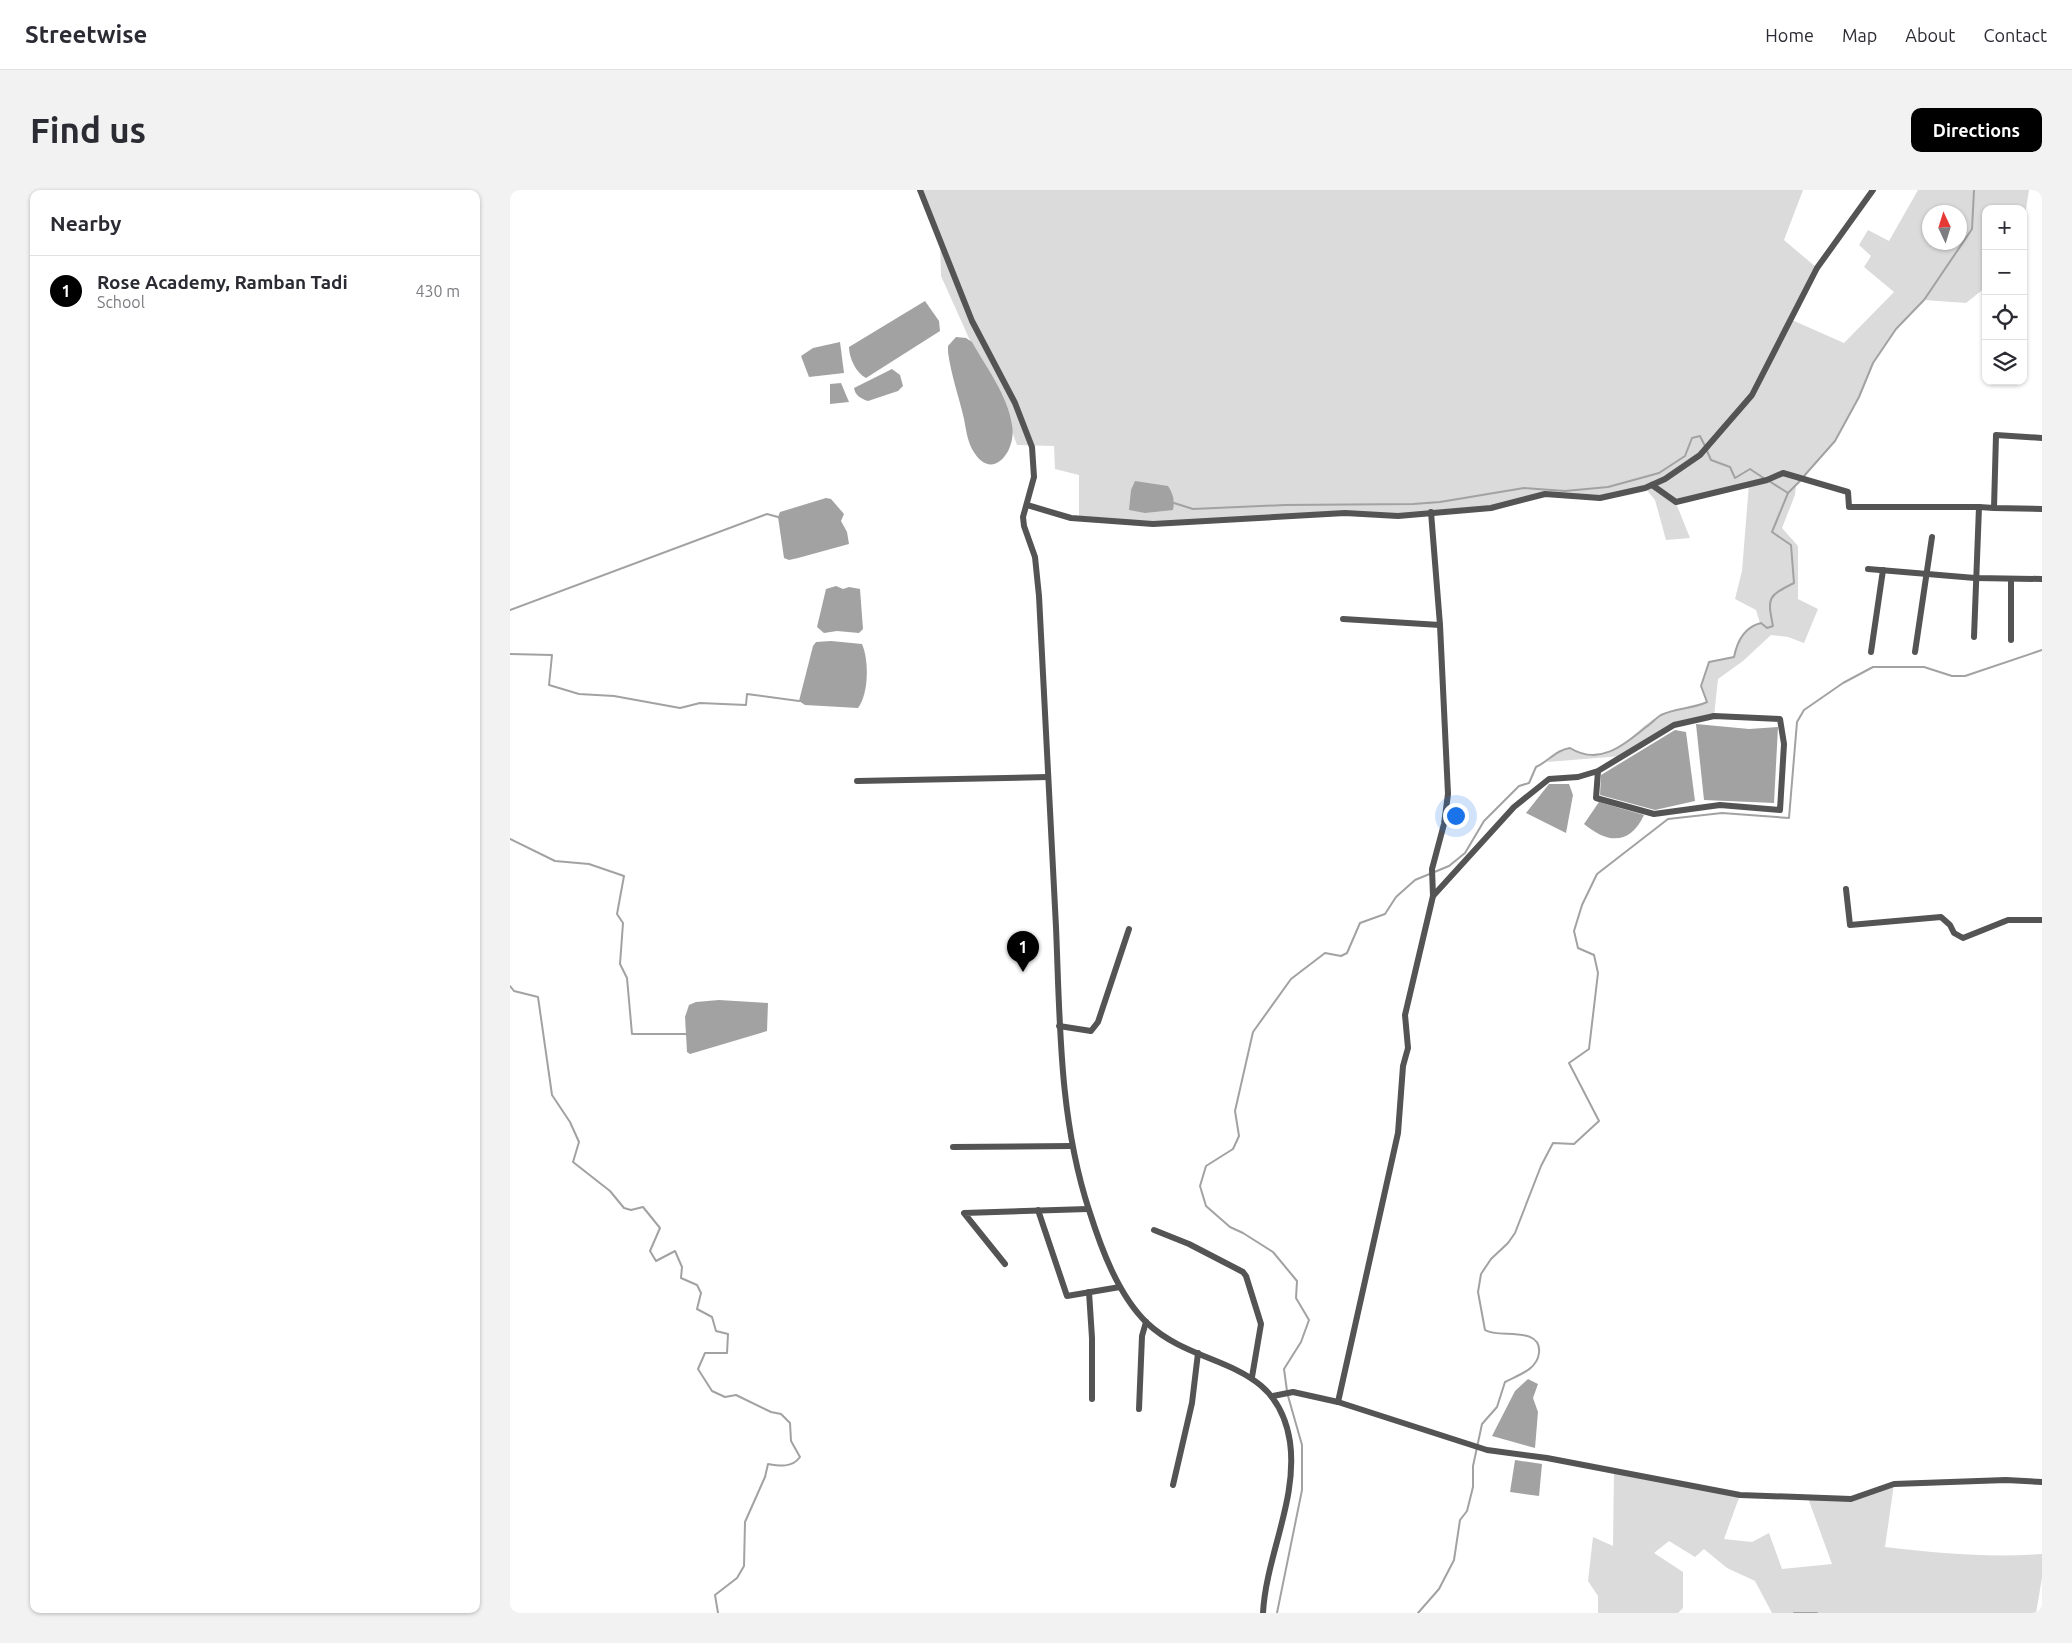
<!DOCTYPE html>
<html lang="en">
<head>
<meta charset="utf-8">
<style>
	body { margin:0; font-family:Ubuntu,sans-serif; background:#f2f2f3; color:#2b2b33 }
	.controls { position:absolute; right:15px; top:15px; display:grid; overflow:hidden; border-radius:10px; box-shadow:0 1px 4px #0004 }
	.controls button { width:45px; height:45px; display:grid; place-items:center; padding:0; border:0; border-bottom:1px solid #e1e1e2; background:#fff; color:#2b2b33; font:25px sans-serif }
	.compass { position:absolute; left:1412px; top:15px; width:45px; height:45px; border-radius:50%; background:#fff; box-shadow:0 1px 4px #0004; rotate:356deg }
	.you { position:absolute; left:945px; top:625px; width:18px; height:18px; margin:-12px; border:4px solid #fff; border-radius:50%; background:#1a73e8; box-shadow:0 0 0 8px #1a73e833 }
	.badge { display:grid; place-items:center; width:32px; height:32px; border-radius:50%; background:#000; color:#fff; font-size:16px; font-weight:700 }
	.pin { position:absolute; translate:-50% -41px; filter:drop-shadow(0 1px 2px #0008) }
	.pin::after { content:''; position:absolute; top:26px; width:18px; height:15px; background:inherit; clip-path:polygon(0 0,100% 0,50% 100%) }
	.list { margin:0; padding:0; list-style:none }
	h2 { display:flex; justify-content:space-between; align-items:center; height:65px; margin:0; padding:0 20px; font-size:21px }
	h2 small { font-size:16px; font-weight:400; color:#7c7c81 }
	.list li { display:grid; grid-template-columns:32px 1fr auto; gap:15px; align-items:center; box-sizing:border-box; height:70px; padding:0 20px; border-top:1px solid #e1e1e2 }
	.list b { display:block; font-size:19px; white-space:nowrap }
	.list p { margin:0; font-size:16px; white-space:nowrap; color:#7c7c81 }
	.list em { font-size:16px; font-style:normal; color:#7c7c81 }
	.icon { flex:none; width:28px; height:28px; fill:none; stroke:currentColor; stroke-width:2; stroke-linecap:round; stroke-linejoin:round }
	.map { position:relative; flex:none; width:1532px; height:1423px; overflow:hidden; border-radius:10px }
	header { display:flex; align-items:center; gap:30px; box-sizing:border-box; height:70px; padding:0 25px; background:#fff; border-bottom:1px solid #e1e1e2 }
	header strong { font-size:24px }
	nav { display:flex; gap:28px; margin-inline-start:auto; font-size:18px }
	.intro { display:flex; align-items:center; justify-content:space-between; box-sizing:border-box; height:120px; padding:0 30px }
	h1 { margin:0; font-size:35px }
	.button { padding:12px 22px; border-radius:10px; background:#000; color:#fff; font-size:18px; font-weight:700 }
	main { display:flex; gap:30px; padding:0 30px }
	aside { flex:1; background:#fff; border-radius:10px; box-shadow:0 1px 4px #0004 }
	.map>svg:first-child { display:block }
</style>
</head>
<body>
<header>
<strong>Streetwise</strong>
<nav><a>Home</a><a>Map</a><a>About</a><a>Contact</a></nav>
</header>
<div class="intro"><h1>Find us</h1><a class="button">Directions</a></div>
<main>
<aside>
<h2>Nearby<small></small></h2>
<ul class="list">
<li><span class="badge">1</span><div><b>Rose Academy, Ramban Tadi</b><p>School</p></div><em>430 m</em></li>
</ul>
</aside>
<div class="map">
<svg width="1532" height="1423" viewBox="0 0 1532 1423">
	<rect width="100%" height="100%" fill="#fff"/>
	<g fill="#dbdbdb" fill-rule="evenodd">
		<path d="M410 0H1293L1274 50 1307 78 1282 130 1334 153 1384 102 1354 77 1361 66 1349 55 1358 40 1379 51 1408 0H1519L1513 39V19H1476V97L1456 113 1414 110 1386 139 1363 173 1349 207 1325 251 1286 295 1285 305 1272 338 1288 356V409L1308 419 1294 453 1278 447 1261 445 1233 471 1208 489 1204 526 1164 535 1112 566 1037 572 1049 560 1060 558C1102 584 1120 540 1151 525 1165 518 1182 519 1197 512L1191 496 1199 472 1224 467C1227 452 1234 437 1250 433L1246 420 1225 409 1232 381 1239 294 1166 313 1180 348 1156 350 1145 310 1135 298 1090 308 1035 304 981 318 888 326 835 323 682 332 569 329V285L545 279 544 256 507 255 488 204 462 155 431 86 430 50ZM1420 22H1450V52H1420Z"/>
		<path d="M1104 1281 1230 1305 1214 1349 1242 1352 1259 1343 1272 1379 1322 1374 1298 1308 1341 1309 1384 1294 1375 1357C1428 1363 1479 1368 1532 1364V1388L1526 1423H1262L1245 1391 1217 1378 1194 1359 1185 1367 1159 1351 1144 1363 1173 1382V1418L1168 1423H1088V1406L1078 1391 1083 1347 1103 1356Z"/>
	</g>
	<g fill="#a2a2a2">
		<path d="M415 111 429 131 430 141 356 188C346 183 339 168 339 157Z"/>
		<path d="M446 147 456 148 462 152C476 177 498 206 502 235 507 262 481 294 462 259 457 249 456 239 454 229 449 207 441 185 438 162V156Z"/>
		<path d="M330 152 334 183 299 187 291 166 303 158Z"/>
		<path d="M382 179 390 185 393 196 388 201 358 211C351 209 345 205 344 198Z"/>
		<path d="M331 193 339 212 320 214V194Z"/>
		<path d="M625 291 658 296C663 303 665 311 663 320L635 323 619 320 621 300Z"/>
		<path d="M316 308 321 309 334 324 331 331 337 342 339 354 288 368 279 370 274 368 268 327 270 322Z"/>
		<path d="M326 396 333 399 339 397 350 399 353 439 349 443 327 441 314 443 307 437 316 399Z"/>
		<path d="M321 451 352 454C359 470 359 503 348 518L295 515 289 511 303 456 306 452Z"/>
		<path d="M1186 534 1239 539 1268 537 1264 613 1194 610Z"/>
		<path d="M1165 540 1176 542 1185 611 1145 620 1090 605 1091 585Z"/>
		<path d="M1039 594H1059L1063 605 1056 643 1016 623Z"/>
		<path d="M1089 612 1134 625C1120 655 1098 654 1074 634Z"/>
		<path d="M209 810 258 813 257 841 180 864 177 862 175 827 179 815 186 812Z"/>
		<path d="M1018 1189 1028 1194 1023 1208 1028 1222 1025 1258 982 1246 1005 1201Z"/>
		<path d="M1005 1270 1032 1274 1029 1306 1000 1302Z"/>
	</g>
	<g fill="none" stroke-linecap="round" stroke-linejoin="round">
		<g stroke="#a2a2a2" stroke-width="2">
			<path d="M1197 261 1201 270 1220 277 1225 288 1240 279 1255 289"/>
			<path d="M1294 286 1325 251 1349 207 1363 173 1386 139 1414 110 1462 39 1464 0"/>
			<path d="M1259 291 1278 303 1291 290"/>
			<path d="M664 313 683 319 775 315 903 314 930 312 1014 298 1055 301 1098 297 1149 283 1175 266 1182 248 1190 246 1195 256"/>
			<path d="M0 420 257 324 268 327"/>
			<path d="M0 464 42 465 39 495 69 504 104 506 170 518 190 513 236 515 237 504 289 511"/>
			<path d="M0 649 45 671 79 674 114 686 107 724 113 733 110 774 117 788 122 844H176"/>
			<path d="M0 796 4 801 28 807 42 905 60 932 69 952 63 972 100 1001 114 1018 121 1020 133 1017 150 1038 140 1061 146 1071 165 1061 172 1077 171 1088 187 1095 191 1103 187 1119 202 1127 206 1141 218 1144 217 1163H195L188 1179 202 1201 215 1207 226 1205 261 1222 271 1224 280 1233 281 1251 290 1267C282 1278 270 1276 258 1274L255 1287 235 1332 234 1376 227 1388 205 1405 208 1423"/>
			<path d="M777 1201 774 1179 791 1152 799 1130 786 1108 787 1091 763 1062 733 1043 720 1037 696 1016 690 996 696 976 723 959 729 946 725 921 743 842 781 789 815 763 831 766 837 763 850 733 875 724 886 707 905 690 939 676 955 663 974 631 1009 596 1019 593 1026 577C1039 571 1046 560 1060 558 1089 576 1113 556 1136 537 1141 534 1146 528 1151 525 1165 518 1182 519 1197 512L1191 496 1199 472 1224 467C1227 452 1234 437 1251 433L1257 438 1263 436C1257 407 1258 406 1284 393L1281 355 1262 342 1278 303"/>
			<path d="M767 1423 792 1300V1255L778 1206"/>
			<path d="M908 1423 929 1399 944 1370 950 1330 957 1321 963 1297V1276L972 1234 987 1217 995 1192C1008 1185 1027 1180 1029 1163 1032 1135 988 1149 975 1140L968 1102 971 1084 981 1069 998 1053 1005 1043 1031 976 1043 953 1064 954 1089 931 1059 873 1079 859 1088 783 1084 765 1068 758 1064 741 1072 715 1087 684 1158 629 1212 623 1279 628 1287 532 1294 520 1333 493 1363 477H1414L1442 486H1455L1532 460"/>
			<path d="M1284 1423H1307"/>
		</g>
		<g stroke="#545454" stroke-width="6">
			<path d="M410 0 462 131 505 213 522 257 524 287 513 327 514 336 525 367 529 406C535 516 541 626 546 737 550 831 549 929 579 1020 591 1058 608 1105 637 1133 688 1181 767 1166 780 1252 788 1310 756 1366 753 1423"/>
			<path d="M1532 248 1486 245 1484 318 1532 319"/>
			<path d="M1142 295 1166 312 1257 290 1273 283 1338 302 1339 317H1469"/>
			<path d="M517 315 561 328 643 334 835 323 888 326 981 318 1035 304 1090 308 1135 298 1155 289 1190 265 1242 205 1307 78 1363 0"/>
			<path d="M1358 379 1465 388 1532 389"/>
			<path d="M833 429 930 435"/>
			<path d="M1464 447 1469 317 1484 318"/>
			<path d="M1501 450V389"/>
			<path d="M1361 462 1373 380"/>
			<path d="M1405 462 1422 347"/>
			<path d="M347 591 538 587"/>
			<path d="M1336 699 1340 735 1431 727 1440 735 1444 743 1453 748 1498 730H1532"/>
			<path d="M923 706 1004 617 1039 589 1068 587 1088 581 1164 535 1204 526 1270 529 1274 554 1270 620 1210 615 1144 624 1086 608 1088 581"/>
			<path d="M549 836 581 841 588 832 619 739"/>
			<path d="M443 957 562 956"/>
			<path d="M528 1020 557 1106 610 1097"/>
			<path d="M644 1040 679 1054 733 1082 736 1086 751 1134 742 1187"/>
			<path d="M495 1074 454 1023 578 1019"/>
			<path d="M579 1102 582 1148V1209"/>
			<path d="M763 1206 783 1202 828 1212 977 1260 1037 1268 1230 1305 1341 1309 1384 1294 1496 1290 1532 1292"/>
			<path d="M828 1212 888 943 893 876 898 858 895 825 923 706 922 679 934 634 938 604 930 435 921 322"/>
			<path d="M629 1219 632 1146 636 1132"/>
			<path d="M663 1295 682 1213 688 1163"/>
		</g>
	</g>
</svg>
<div class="controls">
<button>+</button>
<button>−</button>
<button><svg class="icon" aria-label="locate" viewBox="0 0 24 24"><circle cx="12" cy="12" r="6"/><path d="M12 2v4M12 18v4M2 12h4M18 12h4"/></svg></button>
<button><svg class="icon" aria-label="layers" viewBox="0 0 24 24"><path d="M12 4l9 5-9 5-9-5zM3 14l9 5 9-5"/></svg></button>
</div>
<svg class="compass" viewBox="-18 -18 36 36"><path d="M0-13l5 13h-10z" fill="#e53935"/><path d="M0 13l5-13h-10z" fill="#7c7c81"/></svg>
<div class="you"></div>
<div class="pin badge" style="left:513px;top:782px">1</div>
</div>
</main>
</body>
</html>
